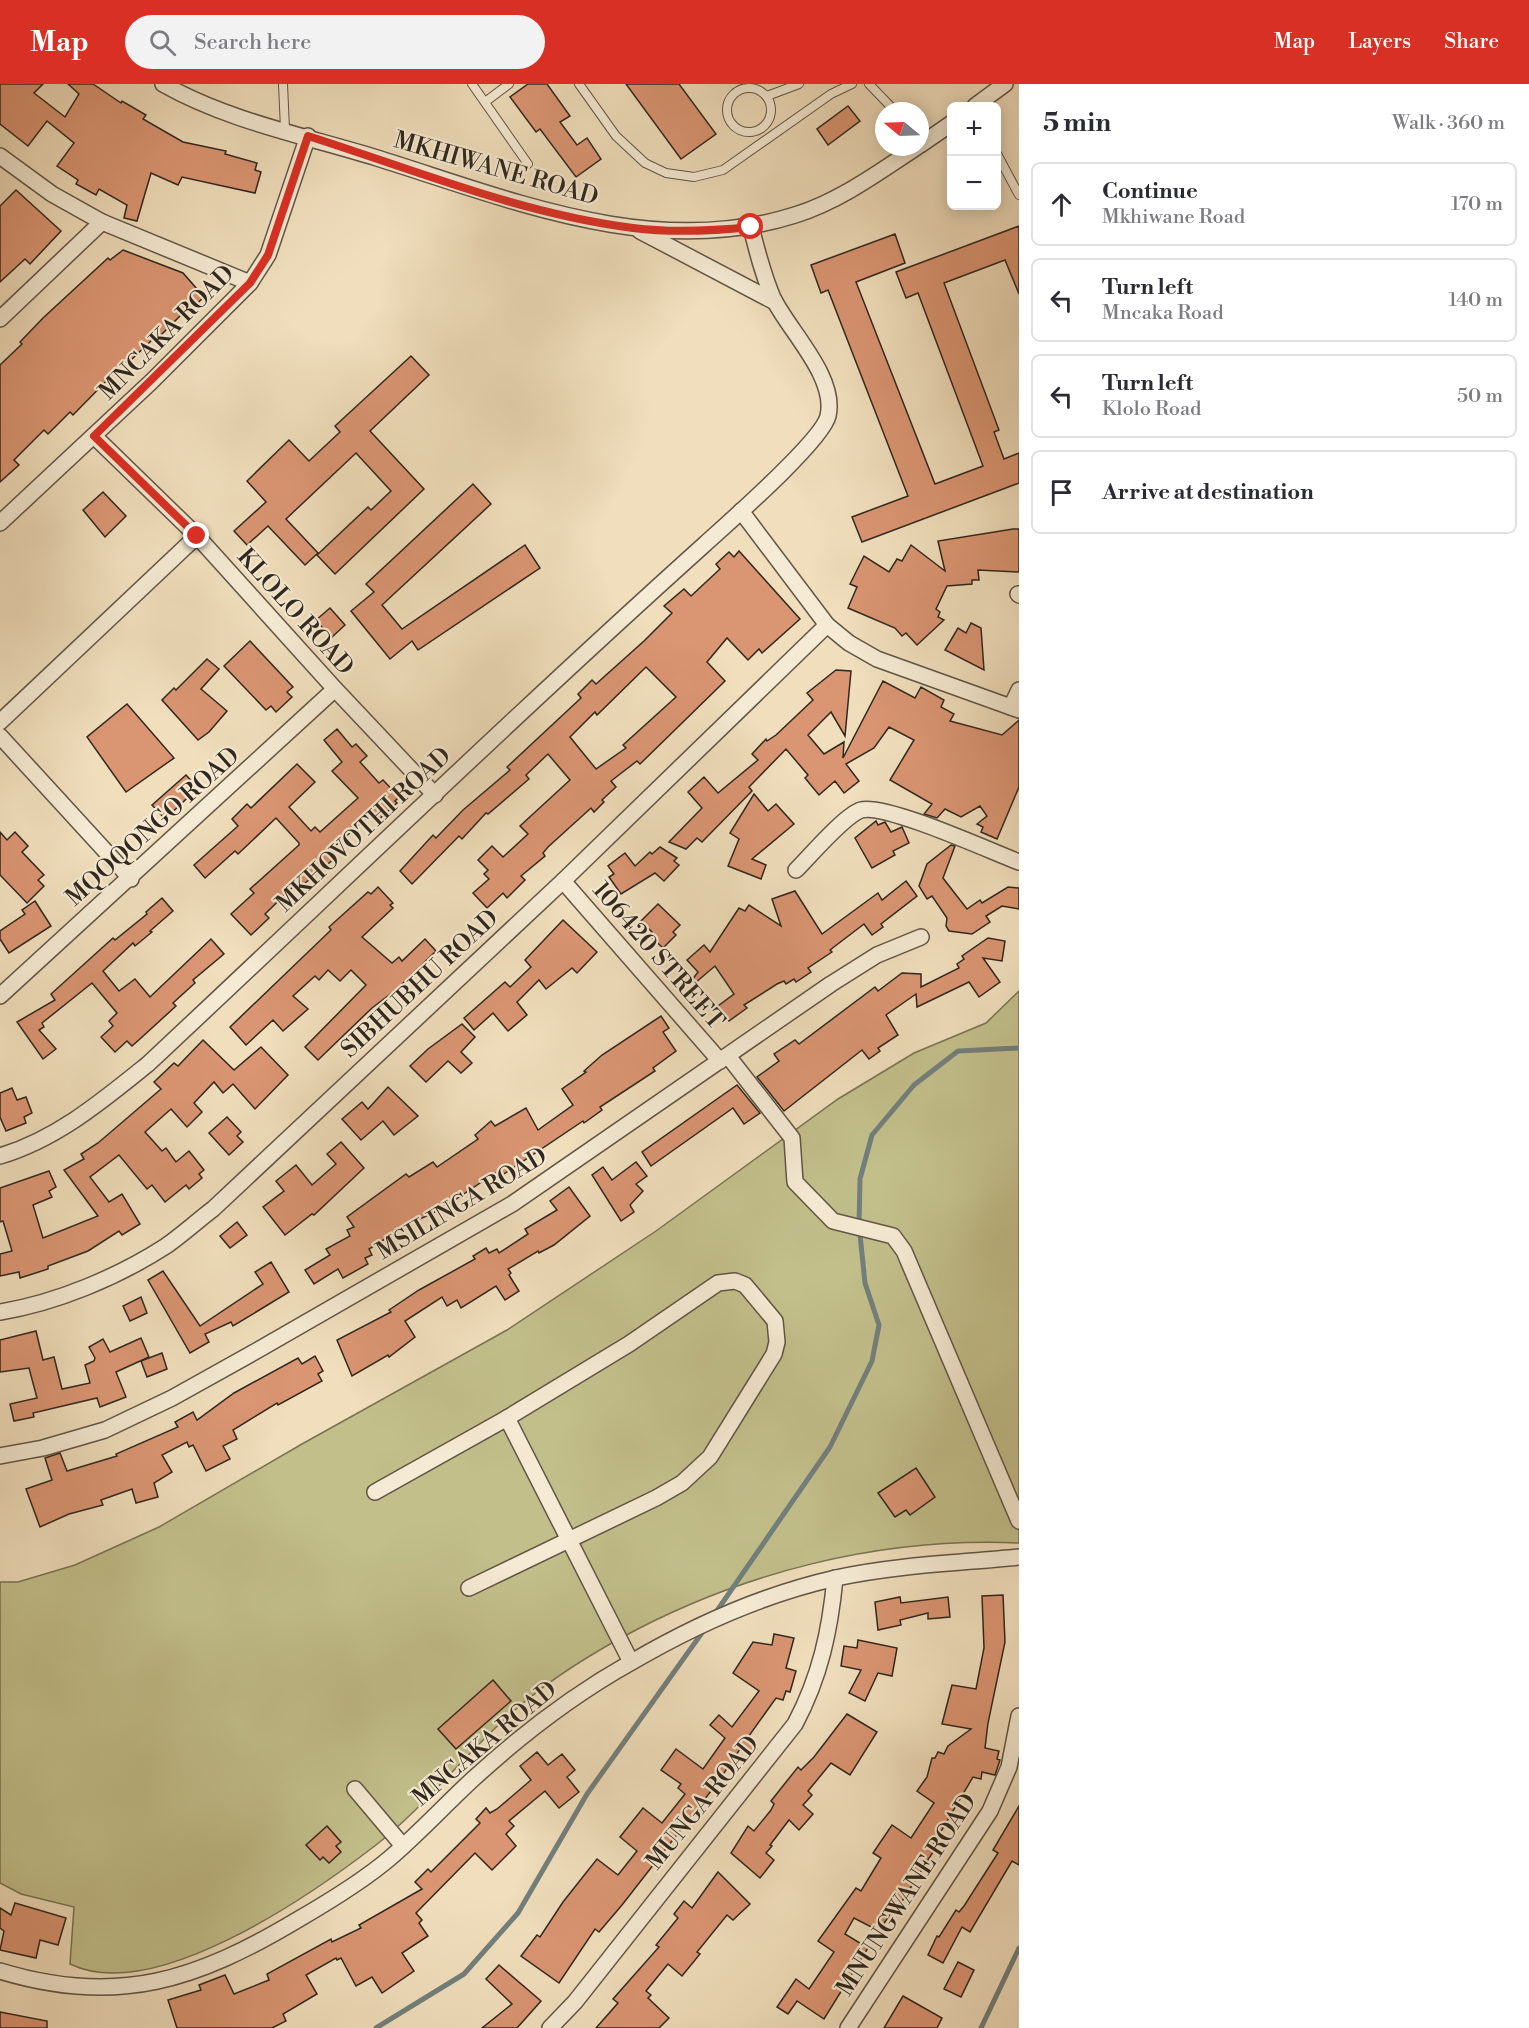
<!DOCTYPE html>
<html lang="en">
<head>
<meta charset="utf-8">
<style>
	body { margin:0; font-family:"Libre Bodoni",serif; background:#f2f2f3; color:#2b2b33 }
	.controls { position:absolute; right:18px; top:18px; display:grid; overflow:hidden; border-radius:9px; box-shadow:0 3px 15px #0003 }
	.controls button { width:54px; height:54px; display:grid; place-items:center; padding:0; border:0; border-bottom:2px solid #e1e1e2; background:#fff; color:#2b2b33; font:30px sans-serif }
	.compass { position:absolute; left:875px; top:18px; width:54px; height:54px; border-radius:50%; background:#fff; box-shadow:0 3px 15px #0003; rotate:289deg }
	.stop { position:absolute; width:18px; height:18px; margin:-14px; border:4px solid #d93025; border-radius:50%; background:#fff }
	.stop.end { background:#d93025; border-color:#fff; box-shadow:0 2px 6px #0008 }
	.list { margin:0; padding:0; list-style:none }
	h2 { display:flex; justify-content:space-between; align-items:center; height:78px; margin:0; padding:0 24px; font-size:26px }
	h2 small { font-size:20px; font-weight:400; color:#7c7c81 }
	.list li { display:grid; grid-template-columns:39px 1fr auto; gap:18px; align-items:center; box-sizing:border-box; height:84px; margin:0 12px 12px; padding:0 12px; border:2px solid #e1e1e2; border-radius:9px }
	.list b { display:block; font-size:22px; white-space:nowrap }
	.list p { margin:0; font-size:20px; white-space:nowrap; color:#7c7c81 }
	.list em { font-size:20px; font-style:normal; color:#7c7c81 }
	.icon { flex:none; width:33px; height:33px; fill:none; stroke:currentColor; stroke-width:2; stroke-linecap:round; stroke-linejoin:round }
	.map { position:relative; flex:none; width:1019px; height:1944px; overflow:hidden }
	header { display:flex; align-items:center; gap:36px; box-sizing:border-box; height:84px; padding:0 30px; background:#d93025; color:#fff }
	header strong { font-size:28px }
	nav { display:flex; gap:33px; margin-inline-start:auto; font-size:21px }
	.search { width:420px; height:54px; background:#f2f2f3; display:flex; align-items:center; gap:15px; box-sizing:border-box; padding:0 21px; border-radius:33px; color:#7c7c81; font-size:22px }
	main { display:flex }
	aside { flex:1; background:#fff }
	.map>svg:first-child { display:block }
</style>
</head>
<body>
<header>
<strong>Map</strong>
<div class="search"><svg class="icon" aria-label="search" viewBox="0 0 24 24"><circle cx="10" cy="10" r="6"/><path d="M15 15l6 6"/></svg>Search here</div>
<nav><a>Map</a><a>Layers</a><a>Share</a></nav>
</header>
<main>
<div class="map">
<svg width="1019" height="1944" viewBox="0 0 1019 1944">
	<rect width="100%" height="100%" fill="#f0debc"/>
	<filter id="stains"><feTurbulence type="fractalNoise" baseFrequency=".00333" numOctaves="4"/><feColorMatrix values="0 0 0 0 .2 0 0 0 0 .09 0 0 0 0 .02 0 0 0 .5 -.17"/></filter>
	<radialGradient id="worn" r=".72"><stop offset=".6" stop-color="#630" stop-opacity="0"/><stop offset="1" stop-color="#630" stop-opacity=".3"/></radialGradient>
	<path fill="#c2bf8b" stroke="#797354" stroke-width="1.5" d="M1019 907V1459C880 1453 741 1488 619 1555 583 1575 547 1598 516 1625 467 1667 427 1721 376 1761 311 1811 154 1921 70 1880L74 1823 21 1810 0 1799V1498H18L75 1481 159 1443 302 1360 507 1246 656 1147 838 1015 914 969 986 939Z"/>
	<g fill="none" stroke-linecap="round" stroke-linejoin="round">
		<g stroke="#727f7c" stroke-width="5">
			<path d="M714 1531 830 1363 872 1277 879 1241 865 1199 859 1141 860 1095 872 1051 914 1001 958 967 1019 964"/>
			<path d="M376 1944 464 1890 518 1829 587 1710 704 1546"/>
			<path d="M981 1944 1019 1864"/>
		</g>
	</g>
	<g fill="#da9572" stroke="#30271e" stroke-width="1.5" fill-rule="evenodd">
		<path d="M0 0H43L34 9 65 33 79 10 68 0H93L121 19 122 17 146 31 143 35 183 58 226 67 225 70 257 79 255 86 261 88 255 109 182 93 178 101 151 89 137 137 124 134 127 121 99 105 96 111 76 100 78 96 57 82 74 59 47 37 28 62 0 40Z"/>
		<path d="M528 0H547L570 32 560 38 577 61 587 54 601 75 576 93 540 45 536 48 510 13Z"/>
		<path d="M626 0H679L716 50 681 75Z"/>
		<path d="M848 22 860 37 828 61 817 45Z"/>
		<path d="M16 106 61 147 30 180 25 175 0 198V122Z"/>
		<path d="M1019 142V210L1005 176 944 199 999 346 994 348 1004 375 1019 369V399L862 458 852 433 908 412 828 206 821 209 811 181 895 150 905 179 856 198 935 400 983 382 918 209 906 214 896 188Z"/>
		<path d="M123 166 183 189 204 213 186 230 184 228 154 258 152 256 130 277 128 275 73 331 70 328 48 350 44 346 14 376 19 381 0 398V281L22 260 20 258 43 234 108 174 110 176Z"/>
		<path d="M411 272 429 291 370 347 424 405 335 490 317 471 368 423 371 426 391 407 356 369 286 435 318 469 305 481 268 442 247 461 234 447 266 418 247 397 289 356 309 377 340 348 335 342Z"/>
		<path d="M473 400 491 420 382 521 402 545 525 461 540 484 418 566 412 557 390 575 351 527 374 508 366 500Z"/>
		<path d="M103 408 126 432 105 453 83 426Z"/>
		<path d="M1013 445H1019V488L978 486 979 496H972V500L947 502 936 525 940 528 938 533 944 536 917 561 906 549 902 552 895 544 848 524 857 503 850 500 864 472 889 488 897 475 902 477 911 461 945 487 938 457Z"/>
		<path d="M739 467 800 535 762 569 759 565 748 576 727 554 707 578 725 597 640 680 637 677 611 697 616 703 602 716 604 718 594 728 591 724 548 763 543 769 545 772 521 792 525 796 507 814 503 809 487 824 473 809 489 795 484 790 488 786 478 776 492 762 503 773 528 750 520 742 570 696 548 670 526 691 529 695 488 730 486 729 462 755 459 752 412 800 400 787 433 751 436 754 463 726 510 686 507 683 581 614 578 610 592 596 596 600 644 557 672 529 664 522 684 505 691 512 720 485 716 480 729 468 734 473ZM646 583 676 613 623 661 626 664 596 685 570 653 595 628 597 631Z"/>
		<path d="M330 524 345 541 331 554 316 536Z"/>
		<path d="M971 539 981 544 984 586 945 566 958 544 966 549Z"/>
		<path d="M250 557 293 603 287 608 292 613 276 628 271 622 266 626 224 582Z"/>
		<path d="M207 575 219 585 201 605 227 627 209 648 198 656 162 616 174 604 176 606Z"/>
		<path d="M836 586 851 587 845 652 831 628 808 651 824 670 844 658 843 674 883 597 915 614 921 603 944 616 941 623 954 630 950 637 1002 651 1019 636V703L997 755 981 748 983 743 977 740 987 732 980 722 961 733 945 725 937 734 924 730 932 720 890 696 914 656 889 643 874 664 846 680 859 697 844 709 835 697 819 711 805 694 808 691 786 665 749 703 752 707 702 758 697 754 686 765 669 758 702 724 688 708 704 693 718 709 758 676 752 670 766 655 767 657 776 651 813 616 807 609Z"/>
		<path d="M127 620 174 674 126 708 87 653Z"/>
		<path d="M337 645 352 663 356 660 367 672 360 678 379 699 383 696 399 713 395 717 397 719 376 738 370 731 334 763 337 765 331 770 335 774 298 805 295 801 265 830 269 834 251 851 231 830 254 809 250 805 299 761V759L276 734 238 770 235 767 205 794 194 781 238 742 232 735 247 720 251 724 297 680 315 698 289 723 311 747 315 743 320 748 358 714 332 687 342 678 324 656Z"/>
		<path d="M186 691 198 704 165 735 152 721Z"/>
		<path d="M754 710 768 727 776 720 794 740 752 775 766 781 761 795 728 782 739 755 730 749Z"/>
		<path d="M876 737 878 741 885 738 891 748 902 743 909 759 893 767 895 771 872 784 855 754Z"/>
		<path d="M0 748 7 756 15 748 28 762 22 768 44 791 38 796 44 802 27 819 0 791Z"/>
		<path d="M951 761 955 762 943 794 967 825 980 816 982 819 1008 803 1019 804V825L1002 822 986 832 990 838 972 850 949 847 946 842 947 834 932 812 927 815 919 802 927 780Z"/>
		<path d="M660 763 677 774 674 777 679 781 664 797 655 789 621 810 609 793 614 790 608 782 625 769 635 782 650 768 652 770Z"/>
		<path d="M906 797 917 812 881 840 883 843 872 851 864 840 830 866 832 868 808 884 811 888 796 898 794 895 786 900 784 897 777 900 744 921 747 924 729 937 718 922 734 910 715 882 695 899 692 896 698 888 687 876 704 861 710 868 739 824 745 827 749 821 781 842 772 815 795 807 822 850 878 809 882 816Z"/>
		<path d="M378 803 393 819 390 821 393 824 362 853 392 879 399 873 402 877 425 855 436 867 397 905 372 924 318 976 305 963 366 901 351 886 340 897 328 886 319 896 315 892 293 912 308 925 283 947 273 936 246 961 230 943 331 846 329 843 368 808 371 810Z"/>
		<path d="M162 814 173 827 150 847 152 848 135 862 133 859 103 887 119 907 135 895 150 913 211 855 224 870 193 896 195 899 173 919 176 922 141 954 132 962 127 957 115 968 101 953 113 942 109 937 117 929 92 899 42 939 44 943 39 946 56 965 43 975 17 938 55 916 51 910 113 854 115 856 147 830 146 828Z"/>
		<path d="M35 817 51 842 9 869 0 855V847L25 830 22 826Z"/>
		<path d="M658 820 680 841 673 848 676 851 663 864 649 851 652 848 641 837Z"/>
		<path d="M563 836 597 868 577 889 572 884 546 905 539 896 517 918 527 931 508 947 493 929 474 946 464 934 505 898 510 903 531 883 525 876Z"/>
		<path d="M988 854 1005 857 1002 877 983 874 1000 898 979 913 969 898 917 923 916 910 886 931 898 951 878 964 880 967 869 975 862 966 784 1027 757 993 779 977 774 970 795 956 799 960 875 903 878 907 902 889 921 890V903L959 884 957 880 964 875 962 872Z"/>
		<path d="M661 932 669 944 663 948 676 967 653 984 655 987 600 1023 602 1026 584 1039 583 1037 498 1094 495 1089 449 1120 451 1124 439 1131 437 1127 407 1141 369 1165 372 1171 365 1174 368 1180 343 1194 338 1185 314 1200 305 1186 330 1171 326 1165 350 1152 347 1146 354 1143 347 1133 406 1090 409 1093 433 1078 437 1083 478 1055 475 1051 491 1037 495 1042 526 1024 538 1046 573 1021 562 1005 586 988 584 987 602 971Z"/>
		<path d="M462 940 475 953 461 968 472 979 461 989 448 977 426 998 410 982 428 965Z"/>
		<path d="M203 956 234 986 261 963 288 991 255 1025 233 1000 223 1009 214 998 194 1019 202 1028 187 1043 171 1025 145 1048 162 1067 166 1064 176 1078 189 1067 204 1086 199 1090 202 1094 189 1105 186 1101 165 1118 152 1101 147 1105 119 1071 90 1093 109 1118 122 1110 140 1140 122 1151 119 1147 88 1167 48 1182V1185L20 1194 19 1188 0 1192V1170L12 1167 3 1137 0 1138V1104L49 1087 56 1103 49 1107 52 1113 33 1121 43 1154 98 1132 64 1086 84 1075 81 1070 98 1059 161 1005 154 998 174 979 178 982Z"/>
		<path d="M737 1001 760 1029 744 1040 733 1024 651 1082 642 1068Z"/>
		<path d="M388 1003 418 1032 394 1051 383 1037 361 1056 342 1035 362 1018 368 1025Z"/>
		<path d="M12 1004 17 1016 26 1013 32 1029 24 1033 26 1039 6 1047 0 1033V1009Z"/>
		<path d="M227 1033 241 1048 237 1052 243 1058 229 1071 209 1049Z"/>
		<path d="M341 1058 364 1084 314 1131 312 1130 285 1151 263 1123 284 1107 276 1097 296 1081 312 1101 336 1080 327 1070Z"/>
		<path d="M636 1078 647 1092 636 1100 643 1107 630 1121 634 1128 621 1137 592 1091 603 1083 612 1096Z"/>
		<path d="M569 1103 590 1132 554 1161 539 1169 538 1167 508 1185 511 1189 509 1191 519 1207 505 1216 496 1202 461 1224 457 1216 447 1222 442 1213 405 1237 415 1253 389 1273 388 1271 352 1292 337 1256 391 1228 389 1226 419 1206 475 1175 473 1172 486 1164 489 1169 497 1165 499 1169 528 1150 525 1145 557 1126 550 1117Z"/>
		<path d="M237 1138 247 1151 230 1164 220 1152Z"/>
		<path d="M271 1178 289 1208 233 1242 231 1238 205 1250 209 1258 190 1269 148 1196 163 1187 200 1242 263 1200 255 1188Z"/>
		<path d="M141 1213 147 1229 130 1237 123 1222Z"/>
		<path d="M36 1247 43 1276 54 1273 62 1305 90 1299 85 1281 94 1277 95 1274 89 1263 103 1255 110 1268 141 1254 149 1273 116 1288 126 1313 100 1323 97 1314 33 1329 34 1333 14 1337 10 1320 37 1314 29 1284 0 1288V1256Z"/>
		<path d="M162 1269 167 1285 147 1293 141 1277Z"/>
		<path d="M315 1272 323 1287 318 1290 322 1297 278 1321 277 1319 233 1346 237 1355 223 1362 230 1375 206 1387 193 1361 189 1363 187 1358 162 1371 172 1388 154 1399 158 1413 136 1419 132 1405 101 1416 103 1421 69 1430 40 1443 26 1405 52 1396 45 1374 60 1369 67 1387 117 1372 116 1370 178 1343 175 1338 193 1328 197 1336 234 1309 298 1274 302 1280Z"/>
		<path d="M916 1384 935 1413 910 1431 906 1426 895 1433 878 1409Z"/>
		<path d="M1003 1511 1005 1558 988 1639 985 1664 999 1667 997 1675 1000 1676 995 1691 982 1688 981 1695 973 1693 930 1766 933 1768 901 1819 898 1818 879 1847 854 1834 845 1850 868 1864 824 1935 797 1917 788 1930 777 1923 796 1895 809 1905 834 1868 818 1857 856 1804 861 1807 881 1774 873 1769 892 1741 911 1754 934 1719 917 1707 927 1693 932 1674H935L938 1668 944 1670 948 1662 971 1645 942 1640 952 1601 976 1605 984 1564 982 1512Z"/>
		<path d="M900 1513 901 1519 948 1513 950 1533 928 1535V1529L900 1536 901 1541 878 1546 875 1518Z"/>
		<path d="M774 1550 794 1554 786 1584 796 1587 790 1608 786 1607 783 1616 776 1614 746 1656 757 1665 751 1673 740 1665 718 1698 622 1821 599 1848 595 1845 559 1899 521 1872 537 1851 540 1853 563 1818 597 1775 618 1791 637 1767 620 1753 643 1724 662 1739 685 1710 678 1704 681 1700 661 1686 676 1665 703 1685 725 1654 710 1641 719 1631 732 1643 759 1607 733 1589 753 1558 772 1561Z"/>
		<path d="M858 1556 897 1564 892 1592 878 1589 865 1617 849 1609 861 1586 841 1582 844 1562 857 1564Z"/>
		<path d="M493 1596 511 1617 456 1665 438 1645Z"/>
		<path d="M847 1630 877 1648 850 1691 831 1679 808 1707 812 1711 803 1721 813 1730 799 1746 789 1736 770 1761 772 1762 766 1769 774 1776 760 1794 731 1769 748 1742 754 1747 771 1726 774 1720 771 1717 798 1683 801 1686 814 1673Z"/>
		<path d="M537 1668 548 1681 562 1670 575 1686 567 1693 579 1708 559 1724 545 1707 509 1737 514 1742 506 1750 516 1762 492 1786 475 1769 416 1829 422 1836 419 1839 428 1852 402 1869 414 1887 382 1909 372 1893 356 1902 341 1874 337 1876 336 1874 306 1891 317 1910 283 1930 286 1937 272 1944H177L168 1916 201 1906 199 1901 225 1891 234 1910 269 1896 267 1890 331 1855 332 1858 361 1844 359 1841 422 1805 415 1798 428 1785 431 1788 480 1739 476 1735 486 1724 490 1729 497 1725 531 1696 520 1682Z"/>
		<path d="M1019 1722V1781L1012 1777 970 1848 962 1843 943 1879 928 1871 937 1852 939 1853 956 1826 959 1828 964 1822 998 1769 993 1766Z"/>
		<path d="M327 1742 341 1758 336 1762 341 1768 329 1779 323 1773 320 1776 306 1761Z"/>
		<path d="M718 1788 750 1820 733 1836 727 1831 697 1868 700 1870 682 1892 668 1880 646 1907 651 1911 648 1914 669 1934 659 1944H596L618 1919 613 1915 659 1863 656 1861 678 1834 674 1830 684 1817 692 1824Z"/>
		<path d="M15 1819 66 1834 58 1861 40 1856 36 1874 0 1866 4 1847 0 1844V1824L11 1831Z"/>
		<path d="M958 1878 974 1886 961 1913 944 1905Z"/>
		<path d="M499 1881 541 1917 517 1944H482L512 1920 486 1895Z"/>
		<path d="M903 1912 942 1934 937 1944H884Z"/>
		<path d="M0 1928 47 1937V1944H0Z"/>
	</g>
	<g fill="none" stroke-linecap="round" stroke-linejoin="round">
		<g stroke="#605546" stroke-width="10">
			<g id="lane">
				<path d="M283 0 285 45"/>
				<path d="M472 0 528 80"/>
				<path d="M579 0 616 52 645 79 666 89 694 93 723 86 831 10 852 0"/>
				<path d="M869 0 895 27"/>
				<circle cx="749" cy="26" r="22"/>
				<path d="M767 12 799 0"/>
				<path d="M485 18 509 0"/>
				<path d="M996 68 1019 111"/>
			</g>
		</g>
		<g stroke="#605546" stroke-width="18">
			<g id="street">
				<path d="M163 0C228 37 306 52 377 74 512 116 653 176 795 131 840 117 879 88 917 63"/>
				<path d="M975 22 1005 0"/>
				<path d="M920 61 952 39"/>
				<path d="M0 72 52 110 102 138 250 199"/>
				<path d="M640 147 775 218"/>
				<path d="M0 235 102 138"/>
				<path d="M94 352 197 452 335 605 435 711"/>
				<path d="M741 427 827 541 849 559 877 575 1019 626"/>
				<path d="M0 439 151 298 250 199 268 171 308 52"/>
				<path d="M1018 510 1019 511"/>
				<path d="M1011 623 1019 606"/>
				<path d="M0 638 197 452"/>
				<path d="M0 652 131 795"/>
				<path d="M796 786C810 772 845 731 861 726 885 719 990 767 1019 778"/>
				<path d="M563 797 720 977"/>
				<path d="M0 912 335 605"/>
				<path d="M728 972 792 1054 795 1098 833 1137 893 1152 904 1167 1019 1437"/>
				<path d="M0 1072C57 1055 102 1017 148 980 333 807 516 630 705 460 728 439 822 357 828 332 837 293 789 247 773 214 763 191 757 167 751 143"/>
				<path d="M0 1228C56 1219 118 1193 166 1162 182 1151 197 1137 213 1125L563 797 827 541"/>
				<path d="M507 1334 631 1578"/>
				<path d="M0 1372 43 1364 105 1346 172 1314 258 1266 512 1120 831 900 877 871 921 853"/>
				<path d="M375 1408 507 1334 629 1260 718 1199 735 1197 745 1201 775 1237 777 1258 774 1270 710 1373 682 1399 656 1414 469 1504"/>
				<path d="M355 1705 403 1762"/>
				<path d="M0 1887C118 1923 197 1896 299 1835 330 1817 363 1797 390 1774 419 1749 445 1721 473 1695 521 1651 573 1611 630 1579 693 1542 765 1510 836 1494 896 1481 959 1479 1019 1473"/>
				<path d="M550 1944 575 1918 795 1640C820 1593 830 1547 835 1494"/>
				<path d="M848 1944 990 1727 1009 1683 1019 1632"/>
			</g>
		</g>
		<use href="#lane" stroke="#f5ead3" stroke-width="8"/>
		<use href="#street" stroke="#f5ead3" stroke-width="15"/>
	</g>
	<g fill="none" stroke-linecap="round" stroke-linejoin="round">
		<path stroke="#d93025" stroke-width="8" d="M197 452 94 352 250 199 268 171 308 52C415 86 521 130 633 144 672 149 712 147 751 143"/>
	</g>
	<g text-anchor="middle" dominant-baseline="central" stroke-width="4.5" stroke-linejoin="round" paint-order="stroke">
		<g font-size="24" fill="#30271e" stroke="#f5ead3">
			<text transform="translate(496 85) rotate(16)">MKHIWANE ROAD</text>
			<text transform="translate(167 249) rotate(-45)">MNCAKA ROAD</text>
			<text transform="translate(295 528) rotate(48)">KLOLO ROAD</text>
			<text transform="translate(153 743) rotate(-42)">MQOQONGO ROAD</text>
			<text transform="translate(364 746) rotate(-43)">MKHOVOTHI ROAD</text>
			<text transform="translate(658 872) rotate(49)">106420 STREET</text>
			<text transform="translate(420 900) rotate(-43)">SIBHUBHU ROAD</text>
			<text transform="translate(462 1120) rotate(-31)">MSILINGA ROAD</text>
			<text transform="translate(485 1660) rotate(-40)">MNCAKA ROAD</text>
			<text transform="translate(703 1719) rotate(-51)">MUNGA ROAD</text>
			<text transform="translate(907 1811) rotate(-57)">MNUNGWANE ROAD</text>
		</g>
	</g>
	<rect width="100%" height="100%" filter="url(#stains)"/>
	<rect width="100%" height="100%" fill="url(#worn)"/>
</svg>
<div class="controls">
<button>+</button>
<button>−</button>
</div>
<svg class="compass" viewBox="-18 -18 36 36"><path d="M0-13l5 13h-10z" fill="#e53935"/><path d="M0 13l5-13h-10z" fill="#7c7c81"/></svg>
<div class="stop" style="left:751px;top:143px"></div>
<div class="stop end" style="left:197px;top:452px"></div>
</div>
<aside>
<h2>5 min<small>Walk · 360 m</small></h2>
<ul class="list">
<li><svg class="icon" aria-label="ahead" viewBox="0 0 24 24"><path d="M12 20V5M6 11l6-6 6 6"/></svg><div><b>Continue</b><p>Mkhiwane Road</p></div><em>170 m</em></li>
<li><svg class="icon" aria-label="left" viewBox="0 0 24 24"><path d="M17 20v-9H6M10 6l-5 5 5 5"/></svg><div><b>Turn left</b><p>Mncaka Road</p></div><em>140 m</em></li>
<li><svg class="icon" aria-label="left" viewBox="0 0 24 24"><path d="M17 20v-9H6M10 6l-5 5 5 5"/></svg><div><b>Turn left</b><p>Klolo Road</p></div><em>50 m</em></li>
<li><svg class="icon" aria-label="arrive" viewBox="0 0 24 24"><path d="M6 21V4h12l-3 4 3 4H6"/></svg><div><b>Arrive at destination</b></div></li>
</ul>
</aside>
</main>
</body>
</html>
